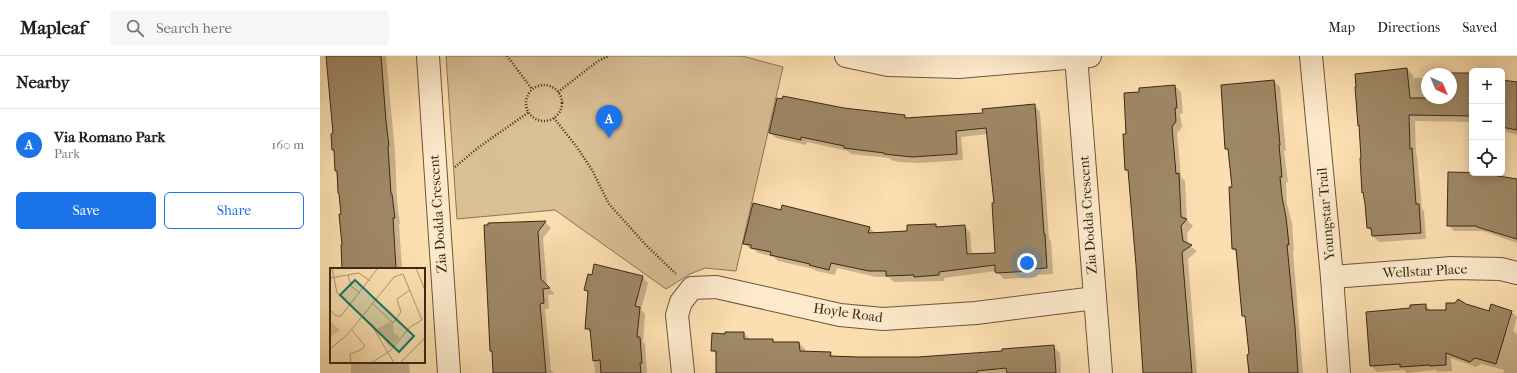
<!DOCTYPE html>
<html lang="en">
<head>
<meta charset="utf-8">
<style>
	body { margin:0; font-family:"IM FELL French Canon",serif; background:#f6f6f6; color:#222 }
	.controls { position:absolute; right:12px; top:12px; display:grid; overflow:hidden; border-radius:6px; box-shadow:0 2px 10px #0003 }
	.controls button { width:36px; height:36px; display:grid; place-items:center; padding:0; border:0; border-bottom:1px solid #e0e0e0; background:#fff; color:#222; font:20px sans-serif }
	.compass { position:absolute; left:1101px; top:12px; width:36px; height:36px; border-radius:50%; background:#fff; box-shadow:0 2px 10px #0003; rotate:136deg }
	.you { position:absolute; left:707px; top:207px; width:14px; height:14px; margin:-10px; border:3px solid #fff; border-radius:50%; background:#1a73e8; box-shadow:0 0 0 6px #1a73e833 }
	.badge { display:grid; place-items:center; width:26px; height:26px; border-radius:50%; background:#1a73e8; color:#fff; font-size:13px; font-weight:700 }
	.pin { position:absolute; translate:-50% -33px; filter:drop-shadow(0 1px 2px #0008) }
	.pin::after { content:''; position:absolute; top:21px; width:14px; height:12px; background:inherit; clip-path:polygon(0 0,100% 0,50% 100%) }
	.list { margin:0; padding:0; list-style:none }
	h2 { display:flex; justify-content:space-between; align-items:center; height:52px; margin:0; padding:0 16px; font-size:17px }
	h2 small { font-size:13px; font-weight:400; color:#767676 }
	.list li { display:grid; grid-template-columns:26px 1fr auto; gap:12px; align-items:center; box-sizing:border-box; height:72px; padding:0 16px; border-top:1px solid #e0e0e0 }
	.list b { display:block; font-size:15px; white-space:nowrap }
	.list p { margin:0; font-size:13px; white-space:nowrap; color:#767676 }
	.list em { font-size:13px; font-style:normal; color:#767676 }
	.actions { display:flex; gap:8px; padding:12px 16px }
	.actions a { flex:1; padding:9px 0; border:1px solid #1a73e8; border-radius:6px; text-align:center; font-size:14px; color:#1a73e8 }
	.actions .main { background:#1a73e8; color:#fff }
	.icon { flex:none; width:22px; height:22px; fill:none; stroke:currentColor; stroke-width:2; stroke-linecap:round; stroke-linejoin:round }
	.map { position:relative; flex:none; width:1197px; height:317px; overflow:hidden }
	header { display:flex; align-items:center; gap:24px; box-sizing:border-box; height:56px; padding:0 20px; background:#fff; border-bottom:1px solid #e0e0e0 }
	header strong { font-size:19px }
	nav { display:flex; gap:22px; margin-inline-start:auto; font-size:14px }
	.search { width:280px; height:36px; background:#f6f6f6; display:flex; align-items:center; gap:10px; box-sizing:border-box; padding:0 14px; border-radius:6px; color:#767676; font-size:15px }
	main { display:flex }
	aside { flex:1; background:#fff }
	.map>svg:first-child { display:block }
</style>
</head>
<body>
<header>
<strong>Mapleaf</strong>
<div class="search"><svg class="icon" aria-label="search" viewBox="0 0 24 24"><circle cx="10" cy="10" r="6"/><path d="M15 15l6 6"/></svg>Search here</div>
<nav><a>Map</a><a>Directions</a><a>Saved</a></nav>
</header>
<main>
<aside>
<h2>Nearby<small></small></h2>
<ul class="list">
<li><span class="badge">A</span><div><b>Via Romano Park</b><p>Park</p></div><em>160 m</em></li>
</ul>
<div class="actions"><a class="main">Save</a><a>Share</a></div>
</aside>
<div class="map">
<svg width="1197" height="317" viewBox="0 0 1197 317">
	<rect width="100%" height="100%" fill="#fcdfb0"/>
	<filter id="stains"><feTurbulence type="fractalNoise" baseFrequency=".005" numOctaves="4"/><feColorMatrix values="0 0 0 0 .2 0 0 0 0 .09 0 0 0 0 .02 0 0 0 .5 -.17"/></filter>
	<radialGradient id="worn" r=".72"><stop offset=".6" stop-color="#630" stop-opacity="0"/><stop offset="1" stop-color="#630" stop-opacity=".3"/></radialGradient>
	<path fill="#dbc096" stroke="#8a7456" d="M126 0H422L463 11 416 215 385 212 370 218 346 233 235 154 137 163Z"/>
	<g fill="#0003" fill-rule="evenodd">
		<path d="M7 0H66L75 96 77 144 80 168H79L82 213H27L20 138 18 136 15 96 13 94 14 78Z"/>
		<path d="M1087 13 1093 19V22H1107V42H1131V23L1152 18V66L1095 65 1096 98 1097 100 1102 153 1104 155 1106 183 1059 186 1053 180 1052 176 1048 172 1036 19Z"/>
		<path d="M1182 23 1197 27V79L1187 76 1182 71Z"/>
		<path d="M954 25 960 31 966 95H964L968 126 966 127 967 148 972 167 974 195H973L983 317H928V311L929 310 930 299 927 263 923 260 918 198 913 193 911 166H912L913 132 910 96 906 93Z"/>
		<path d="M855 30 861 36 863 57 860 58 862 71 857 77 861 121 865 125 867 164 873 170 867 177 868 188 877 195 868 203 877 317H824L817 209 809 117 806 114 804 79H808L820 36Z"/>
		<path d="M714 49 720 56 729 183 731 185 733 218 717 219V221L684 223 676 215 624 222V225L574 226 568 221H556L517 212 515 219 496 215 494 213 458 205 454 201 438 197 435 194 430 193 424 187 462 155 549 171 555 177 588 176 615 169 619 172 644 170 650 176 652 199 676 198 675 147 668 78 641 81 643 104 599 107 579 106 571 104 569 102 531 98 528 95 487 86 486 89 456 82 450 76 524 53 584 60 587 63 664 58Z"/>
		<path d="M1172 120 1197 124V187L1163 175H1134L1128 169Z"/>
		<path d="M225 166 231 172 223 182 227 230 235 238 228 239 229 253H225L231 314 234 317H174L173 297 170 294 165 170ZM220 171H222L216 181Z"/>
		<path d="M322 220 328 227 321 254 325 258 323 286 325 288 327 317H275L272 278 266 272 269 238 265 233Z"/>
		<path d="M1105 249 1111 255H1127L1145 249 1170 256 1189 254 1197 261 1193 275 1197 278V317H1183L1185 314 1161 308 1156 311 1131 302 1132 315 1117 316 1116 314 1087 317 1084 314 1057 316 1051 310 1047 257 1091 253ZM1190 257H1192L1187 275 1185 274Z"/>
		<path d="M424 277 430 284H453L456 287H479L485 293V296L510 297 514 301 598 302 734 291 740 297 741 317H397V299L392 294 393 278Z"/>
		<path d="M31 306H89L90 317H31Z"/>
	</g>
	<g fill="#9f8866" stroke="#3a2915">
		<path d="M6 0H61L66 65 69 90H68L71 138H72L75 162H73L76 213H22L21 189H22L19 158H21L19 138 18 137 17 115H15L14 94H12L11 78 13 77Z"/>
		<path d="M1087 12 1090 42H1131V17H1152V60L1089 59 1090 93 1092 92 1096 148H1099L1101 177 1052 180 1051 172H1047L1045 148 1043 136 1042 137 1040 102H1041L1039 69 1038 70 1035 31H1036L1035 18Z"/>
		<path d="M954 24 960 89H959L962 121H960L962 141 966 161 969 189H967L975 271 978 317H929L927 299 929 298 925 260H922L916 193H912L909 131H912L908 93H905L901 29Z"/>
		<path d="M1182 24 1197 26V74L1182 71Z"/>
		<path d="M855 29 857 52H855L856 65 852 71 856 118 859 117 861 161 867 163 861 170 863 185 872 189 862 196 872 317H823L816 209 808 114H805L803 78H806L804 37 819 36V32Z"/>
		<path d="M463 40 524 52 585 59V62L663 57 662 53 715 48 724 178H725L727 212 712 213V215L677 217 675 216V209L619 216V219L594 221V219L566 220V215H549L511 207 509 214 489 209 490 208 450 199 451 196 431 192V189L423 188 433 147 461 154 462 149 550 171 548 177 587 175V169L616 168V171L645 169 647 198 675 197 672 147H674L666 72 636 75 637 98 592 101 564 98V97L524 92V90L481 81V84L449 77 457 42 462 43Z"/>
		<path d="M1128 116 1171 117 1172 119 1197 123V183L1157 171V170H1127Z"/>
		<path d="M226 165 218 176 221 223 230 232 223 233 224 247 220 248 226 317H173L172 295H170L164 169H168V167Z"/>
		<path d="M274 208 323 220 315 250 320 251 317 281H320L322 307H320L321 317H281L280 304 273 305 270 273H265L268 235 264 234 268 218 272 219Z"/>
		<path d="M1138 243 1146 248 1169 255 1171 248 1192 255 1176 308 1155 302 1150 306 1126 297V309L1110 310V309L1080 311V308L1050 310 1046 256 1090 252V249L1106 248V254H1126V247H1135Z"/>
		<path d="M405 276H424V283H453V286H479L480 295 511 296 510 300 538 301H598L682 295V293L734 289 736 317H687L686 312 657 315V317H396V295H391L392 277 405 278Z"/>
	</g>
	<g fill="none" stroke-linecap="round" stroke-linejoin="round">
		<g stroke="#6a563c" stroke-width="24">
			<g id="minor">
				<path d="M108 0 129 317"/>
				<path d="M526 0 568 9 639 11 770 0"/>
				<path d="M756 0 781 317"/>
				<path d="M991 0 1012 221 1019 317"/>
				<path d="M1012 221 1132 212 1181 213 1197 217"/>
				<path d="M363 317 357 259 361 246 372 232 396 231 520 259 563 263 656 257 775 242"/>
			</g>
		</g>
		<g stroke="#3a2915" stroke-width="2.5" stroke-dasharray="1 2" stroke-linecap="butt">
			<path d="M187 0 212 33"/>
			<circle cx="224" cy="47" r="18"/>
			<path d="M238 36 278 5 289 0"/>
			<path d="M234 62 256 90 272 114 289 148 326 189 357 219"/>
			<path d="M135 111 159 91 209 56"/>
		</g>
		<use href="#minor" stroke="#fdeacc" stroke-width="22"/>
	</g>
	<g text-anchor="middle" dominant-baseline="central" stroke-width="3" stroke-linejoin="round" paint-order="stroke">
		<g font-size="14" fill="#3a2915" stroke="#fdeacc">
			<text transform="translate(118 158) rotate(-94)">Zia Dodda Crescent</text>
			<text transform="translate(1006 158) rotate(-95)">Youngstar Trail</text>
			<text transform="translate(768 159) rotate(-94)">Zia Dodda Crescent</text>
			<text transform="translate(1105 215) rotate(-3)">Wellstar Place</text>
			<text transform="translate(528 257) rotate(8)">Hoyle Road</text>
		</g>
	</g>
	<g transform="translate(10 212)">
		<rect width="95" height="95" fill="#fcdfb0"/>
		<path d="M0 53 10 62 0 70ZM59 54 63 56 64 65 70 69 60 80 47 61Z" fill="#dbc096"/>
		<path fill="none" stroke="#ae9672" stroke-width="1" d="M2 0 7 25 41 56 64 95M86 0 95 22M18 7 21 18 30 25M0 10 29 5 40 13M42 35 63 55 71 44 67 31 80 22M0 42 6 48H11L48 0M0 81 17 67 64 9 73 6 92 52 80 59 61 82 41 95M21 95 20 86 31 82 35 78 21 61M70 95 95 70"/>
		<path fill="#0f766e" fill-opacity="0.15" stroke="#0f766e" stroke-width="2" d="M25 12 84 68 69 84 10 27Z"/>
		<rect width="95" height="95" fill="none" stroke="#3a2915" stroke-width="2"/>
	</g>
	<rect width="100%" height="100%" filter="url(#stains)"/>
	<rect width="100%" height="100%" fill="url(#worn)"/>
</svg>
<div class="controls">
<button>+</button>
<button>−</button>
<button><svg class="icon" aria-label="locate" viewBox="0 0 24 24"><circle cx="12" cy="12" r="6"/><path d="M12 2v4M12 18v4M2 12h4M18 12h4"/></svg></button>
</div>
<svg class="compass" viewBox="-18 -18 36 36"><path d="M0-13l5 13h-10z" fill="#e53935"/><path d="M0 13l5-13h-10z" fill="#767676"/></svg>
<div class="you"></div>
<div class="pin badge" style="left:289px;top:82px">A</div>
</div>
</main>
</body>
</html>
